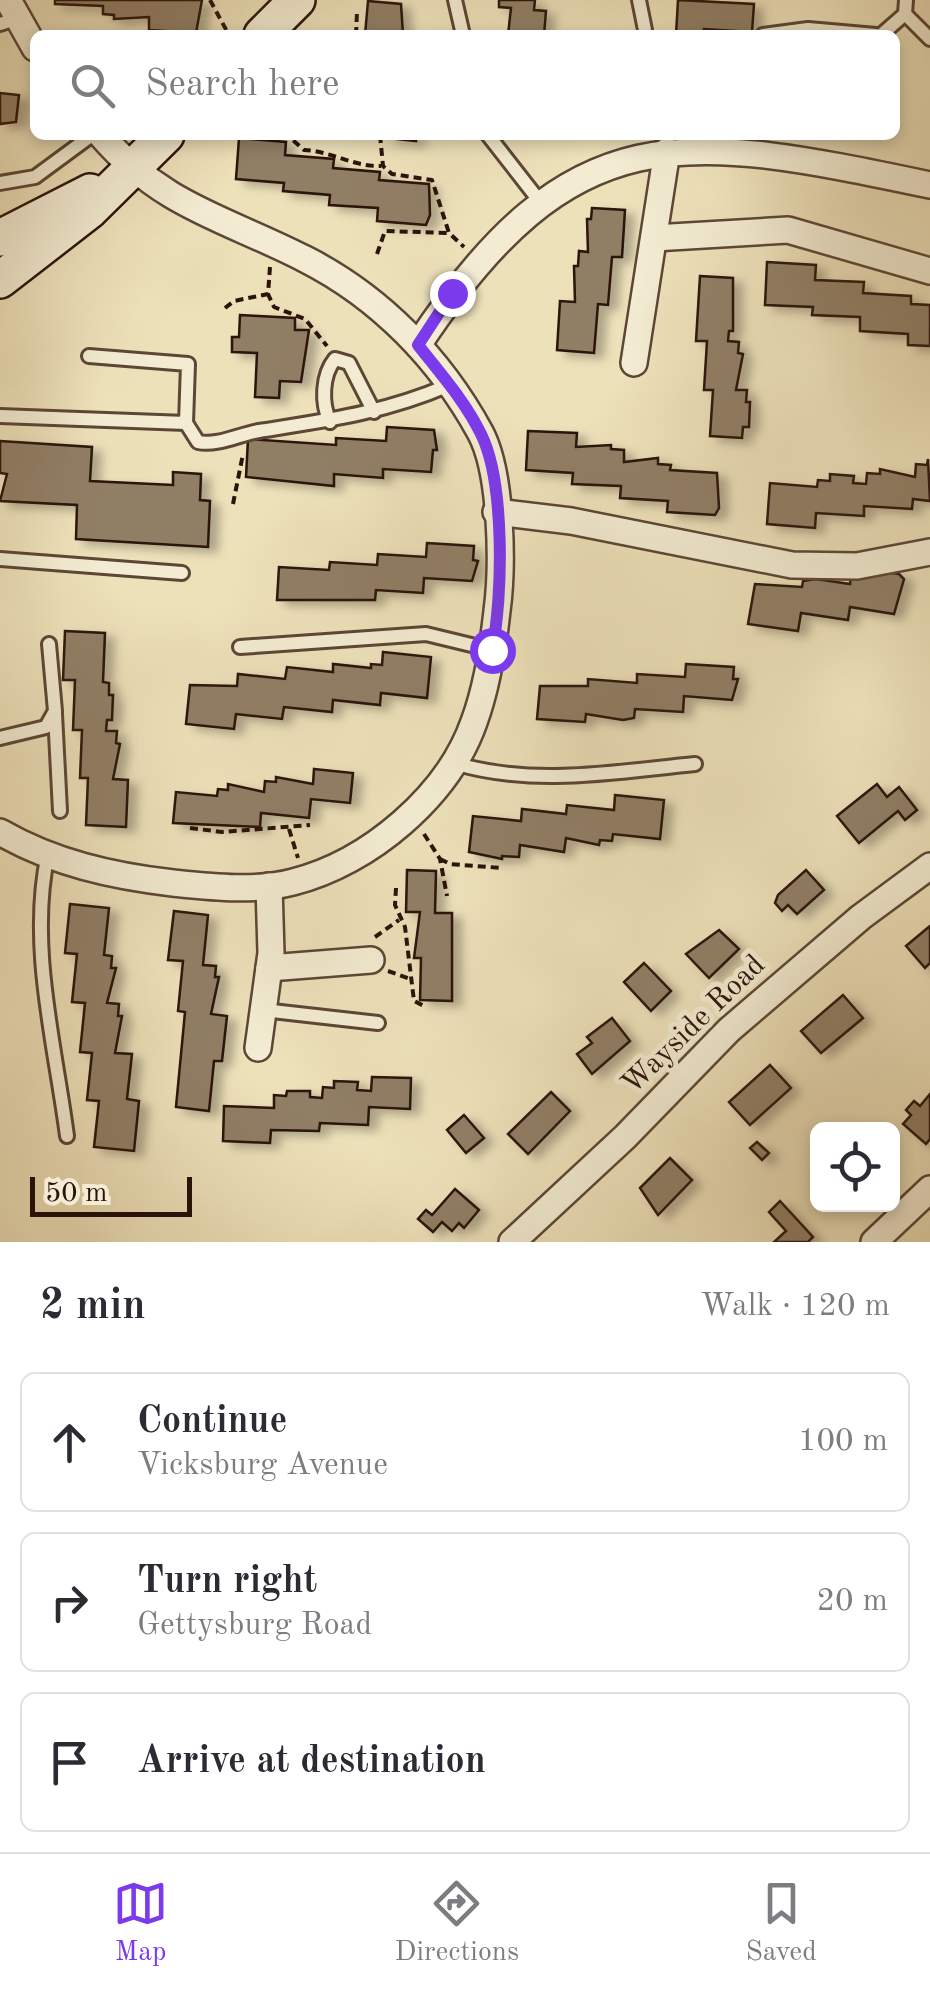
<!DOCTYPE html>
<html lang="en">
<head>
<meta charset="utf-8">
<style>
	body { margin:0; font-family:"Old Standard TT",serif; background:#f2f2f3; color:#2b2b33 }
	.controls { position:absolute; right:30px; bottom:30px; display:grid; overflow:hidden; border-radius:15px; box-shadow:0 5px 15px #0003 }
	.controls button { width:90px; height:90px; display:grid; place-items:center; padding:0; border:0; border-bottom:2px solid #e1e1e2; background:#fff; color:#2b2b33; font:50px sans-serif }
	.scale { position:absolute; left:30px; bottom:25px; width:162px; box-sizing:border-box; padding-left:10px; border:5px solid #2c1309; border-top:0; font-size:28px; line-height:35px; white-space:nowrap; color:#2c1309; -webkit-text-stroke:8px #f3ecd2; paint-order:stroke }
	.stop { position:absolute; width:30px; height:30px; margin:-22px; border:8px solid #7c3aed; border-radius:50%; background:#fff }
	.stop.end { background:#7c3aed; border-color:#fff; box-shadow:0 2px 10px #0008 }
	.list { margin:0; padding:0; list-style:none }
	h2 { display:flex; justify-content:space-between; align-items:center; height:130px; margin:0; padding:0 40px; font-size:42px }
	h2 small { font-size:32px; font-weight:400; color:#7c7c81 }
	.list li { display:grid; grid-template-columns:65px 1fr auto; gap:30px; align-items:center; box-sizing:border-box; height:140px; margin:0 20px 20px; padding:0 20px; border:2px solid #e1e1e2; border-radius:15px }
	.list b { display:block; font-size:38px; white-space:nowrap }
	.list p { margin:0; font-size:32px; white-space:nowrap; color:#7c7c81 }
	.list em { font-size:32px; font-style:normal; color:#7c7c81 }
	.icon { flex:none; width:55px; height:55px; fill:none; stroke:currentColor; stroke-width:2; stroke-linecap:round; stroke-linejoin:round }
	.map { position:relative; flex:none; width:930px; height:1242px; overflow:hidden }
	.search { position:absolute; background:#fff; box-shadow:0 5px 15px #0003; left:30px; right:30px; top:30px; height:110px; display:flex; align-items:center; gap:25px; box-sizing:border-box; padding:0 35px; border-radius:15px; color:#7c7c81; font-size:38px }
	.sheet { height:610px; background:#fff }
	nav { display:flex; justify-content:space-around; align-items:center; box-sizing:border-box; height:140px; border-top:2px solid #e1e1e2; background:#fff; font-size:28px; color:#7c7c81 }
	nav a { display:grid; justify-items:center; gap:5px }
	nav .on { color:#7c3aed }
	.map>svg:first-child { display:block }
</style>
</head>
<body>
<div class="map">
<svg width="930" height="1242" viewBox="0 0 930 1242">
	<defs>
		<filter id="shadow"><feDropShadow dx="9" dy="5" stdDeviation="5" flood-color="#0004"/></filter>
	</defs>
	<rect width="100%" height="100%" fill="#ede1ba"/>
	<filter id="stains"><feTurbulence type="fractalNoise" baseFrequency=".002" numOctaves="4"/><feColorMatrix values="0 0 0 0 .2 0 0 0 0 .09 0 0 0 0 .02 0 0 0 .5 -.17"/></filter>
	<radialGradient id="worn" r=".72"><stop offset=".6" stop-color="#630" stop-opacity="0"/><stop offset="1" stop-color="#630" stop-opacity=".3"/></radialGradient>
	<g fill="#907e65" stroke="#2c1309" stroke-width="2.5" filter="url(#shadow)">
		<path d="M55 0H202L196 33 149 30V17L114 19V15L103 14V6L55 4Z"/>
		<path d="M499 0H535L534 10 546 11 544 35H508L511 8 499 7Z"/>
		<path d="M678 0 754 4 752 32 704 29 703 35H676Z"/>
		<path d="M368 1 401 4 403 35H365Z"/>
		<path d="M0 93 19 95 16 122 0 124Z"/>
		<path d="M388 135H416V141L387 138Z"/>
		<path d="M239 138 286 142 285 155 334 159 333 168 380 172 379 180 429 184 430 215 426 225 377 221 378 208 329 205 330 195 283 191 284 183 236 179Z"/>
		<path d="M592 208 625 210 622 257H612L608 305 598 304 594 353 557 350 560 301 575 302 574 266H578L579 251 588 252 587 219H591Z"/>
		<path d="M767 262 816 265 815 280 864 282 863 293 911 296V304L930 305V346L908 345V334L860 331V317L812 315 813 307 765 305Z"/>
		<path d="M700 276 733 278V331H729L728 341 739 342 738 353 743 354 736 390H747L746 402H750L749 427H743L742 438 710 436 713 390H704L707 341H696Z"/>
		<path d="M240 315 295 318V330H309L301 382 280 381 279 398 255 397 257 353 232 352V337H239Z"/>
		<path d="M387 427 434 430 437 450H433L431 472 383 469V478L334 474V486L246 477 248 439 336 445V438L386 441Z"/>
		<path d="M528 431 577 433 576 447 611 445V449L624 450V462L658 458V464L671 465 670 470 717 473 719 508 715 515 667 512 668 501 620 498 621 486 572 484 573 473 526 470Z"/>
		<path d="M0 441 92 447 90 481 173 485V472L201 474 200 500 210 501 208 547 76 539 77 505 0 501 7 474 0 473Z"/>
		<path d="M928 459 930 501 913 499 912 509 864 506V516L816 513 815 528 767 524 770 483 817 487 818 480 830 481V474L854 476 853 483 866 484 867 473 880 474V469L915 477 916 464 927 465Z"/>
		<path d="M427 543 474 546 473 560 478 561 472 581 424 578 423 593 376 590 375 600H277L279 567 329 570 330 562 377 565 378 554 426 557Z"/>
		<path d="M852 567 899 574 904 579 894 614 850 607 848 620 801 613 798 631 748 624 755 584 802 587 803 581 816 579 850 584Z"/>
		<path d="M65 631 105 633 103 682 109 683V695H113L112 720H107L106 731H117L116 743 120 744 113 779 128 780 126 827 86 825 88 778H80L82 730H73L75 680H63Z"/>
		<path d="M383 652 431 657 427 698 381 693 380 705 333 700 332 712 284 707 282 719 236 714 234 729 186 724 190 685 237 686 238 674 285 679 287 667 333 672V664L371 668V664L382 665Z"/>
		<path d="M686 664 734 667 733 679H738L732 700 684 696 683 712 635 709 634 718 623 720 586 714 585 722 537 719 540 686H588V679L637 683V674L685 677Z"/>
		<path d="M314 769 353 773 350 803 311 799 309 818 261 813 260 827 173 823 176 792 217 796 218 789 228 790V784L264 792 265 781 276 782V777L313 784Z"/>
		<path d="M877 784 887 797 899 787 917 810 905 820 898 811 859 843 837 816Z"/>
		<path d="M615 795 664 800 660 839 613 834 612 841 600 840 599 845 566 838 564 852 520 845 519 857 502 856V859L469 852 473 816 521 821 522 809 566 814 567 805 614 810Z"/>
		<path d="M407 870 436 871 435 913H452V1001L420 1000 421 958H414L420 912H406Z"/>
		<path d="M806 870 824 890 797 914 788 905 782 911 775 903 778 895Z"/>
		<path d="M70 904 109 908 104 955 112 956 111 968H116L107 1003 119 1004 118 1016H122L115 1053 132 1054 127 1099 139 1101 134 1151 94 1147 99 1101 87 1100 92 1053 80 1052 85 1003 72 1002 77 954 65 953Z"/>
		<path d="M174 911 208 915 203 965 216 966 215 977H219L211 1014 227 1016 222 1061H214L209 1111 176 1107 185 1012 178 1011 183 961 168 960Z"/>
		<path d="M930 926V963L925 968 906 946Z"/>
		<path d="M719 930 739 949 709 978 686 954Z"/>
		<path d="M644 963 671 991 651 1011 624 982Z"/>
		<path d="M843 995 863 1018 821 1053 801 1031Z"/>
		<path d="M612 1018 630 1041 592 1074 577 1054 592 1043 587 1037Z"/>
		<path d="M770 1065 791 1088 750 1125 729 1102Z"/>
		<path d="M372 1077 411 1078 410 1109 369 1107 368 1125 320 1123 319 1131 271 1130 270 1143 223 1141 224 1106 274 1108V1095L286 1096 287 1091H310V1097L322 1098 323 1087 334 1088V1081L358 1082 357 1090 371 1091Z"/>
		<path d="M551 1092 570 1111 528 1154 508 1134Z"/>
		<path d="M930 1094V1139L926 1144 903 1124 911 1115 906 1110 914 1101 920 1106Z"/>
		<path d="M464 1115 484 1138 466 1153 447 1130Z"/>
		<path d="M757 1142 769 1153 762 1160 750 1148Z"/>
		<path d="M670 1158 692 1180 658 1215 640 1188Z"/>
		<path d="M455 1189 479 1210 464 1228 459 1223 452 1231 442 1222 433 1232 418 1219 426 1210 432 1215Z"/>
		<path d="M780 1201 813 1237 808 1242H774L786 1231 769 1212Z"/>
	</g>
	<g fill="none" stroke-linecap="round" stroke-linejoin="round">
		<g stroke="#5c4635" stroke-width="18">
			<g id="lane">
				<path d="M455 0 463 35"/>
				<path d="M639 0 646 35"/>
				<path d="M905 14 930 39"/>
				<path d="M0 24 15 19"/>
				<path d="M763 35 808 29 876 35"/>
				<path d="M881 35 905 14 906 0"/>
				<path d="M488 135 541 203"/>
				<path d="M0 183 35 177 92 135"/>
				<path d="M0 416 186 423 188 364 89 356"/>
				<path d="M330 422C321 403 322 375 335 359L349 363 374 412"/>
				<path d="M186 423 198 442C218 446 240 434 259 431 328 420 384 413 449 385"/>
				<path d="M0 559 182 573"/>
				<path d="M240 647 426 634 492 650"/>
				<path d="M55 714 60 811"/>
				<path d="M0 738 46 727 55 711 49 644"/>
				<path d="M454 763C533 787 614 772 695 764"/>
				<path d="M48 854C28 945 55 1044 67 1136"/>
				<path d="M263 1010 378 1023"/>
			</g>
		</g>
		<g stroke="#5c4635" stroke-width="30">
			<g id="street">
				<path d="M8 0 35 48"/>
				<path d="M654 238 788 230 930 271"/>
				<path d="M418 345C572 112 682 133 930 185"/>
				<path d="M634 363 667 151"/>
				<path d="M496 512 571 521 792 565 857 566 930 552"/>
				<path d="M0 832C54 863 112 876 173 883 212 887 255 892 293 882 369 863 448 796 474 722 487 687 493 648 497 611 503 566 502 472 480 432 440 359 380 297 305 259 225 218 163 207 101 135"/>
				<path d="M269 968 371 960"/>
				<path d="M258 1048 271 953 269 886"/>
				<path d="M512 1242 625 1137 729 1030 861 917 930 866"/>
				<path d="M874 1242 930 1189"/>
			</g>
		</g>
		<g stroke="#2c1309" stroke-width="40">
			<g id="secondary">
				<path d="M262 35 297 0"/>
				<path d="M0 238 90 192"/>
				<path d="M0 280 89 211 166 135"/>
			</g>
		</g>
		<g stroke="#2c1309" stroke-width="4" stroke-dasharray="8 5" stroke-linecap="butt">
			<path d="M210 0 229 35"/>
			<path d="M356 35 357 12"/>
			<path d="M269 135 288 136 304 150C331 151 354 167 381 166"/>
			<path d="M380 135 383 166 392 174 432 180 449 233 464 247"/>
			<path d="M377 254 385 231 449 233"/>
			<path d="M270 267 268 294 274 307 305 319 327 346"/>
			<path d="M225 308 234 301 268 294"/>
			<path d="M233 504 243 454"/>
			<path d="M190 828 222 832 310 825"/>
			<path d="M289 829 298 858"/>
			<path d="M424 834 440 859 447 896"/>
			<path d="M440 859 450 864 502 868"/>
			<path d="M396 888 395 905 405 927 414 1001 424 1006"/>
			<path d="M375 937 399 920"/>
			<path d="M388 971 410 979"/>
		</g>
		<use href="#lane" stroke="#f3ecd2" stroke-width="12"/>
		<use href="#street" stroke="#f3ecd2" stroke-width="25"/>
		<use href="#secondary" stroke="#f3ecd2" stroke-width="35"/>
	</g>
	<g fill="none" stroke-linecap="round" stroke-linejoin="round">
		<path stroke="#7c3aed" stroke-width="12" d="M452 293 418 345C440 373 465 401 481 434 505 482 503 597 492 650"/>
	</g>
	<g text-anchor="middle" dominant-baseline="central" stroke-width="10" stroke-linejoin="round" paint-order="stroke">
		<g font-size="30" fill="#2c1309" stroke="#f3ecd2">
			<text transform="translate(694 1025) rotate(-44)">Wayside Road</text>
		</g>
	</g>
	<rect width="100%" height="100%" filter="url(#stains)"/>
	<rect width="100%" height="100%" fill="url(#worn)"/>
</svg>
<div class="controls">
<button><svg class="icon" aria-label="locate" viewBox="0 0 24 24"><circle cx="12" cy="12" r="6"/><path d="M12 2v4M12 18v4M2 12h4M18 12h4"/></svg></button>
</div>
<div class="scale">50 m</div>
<div class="stop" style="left:492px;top:650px"></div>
<div class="stop end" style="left:452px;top:293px"></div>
<div class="search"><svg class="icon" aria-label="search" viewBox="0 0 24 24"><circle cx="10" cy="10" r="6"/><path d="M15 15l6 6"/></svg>Search here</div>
</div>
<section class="sheet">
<h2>2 min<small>Walk · 120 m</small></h2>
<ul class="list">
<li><svg class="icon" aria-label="ahead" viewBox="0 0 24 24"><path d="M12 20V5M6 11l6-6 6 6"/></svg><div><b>Continue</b><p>Vicksburg Avenue</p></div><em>100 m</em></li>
<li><svg class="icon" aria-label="right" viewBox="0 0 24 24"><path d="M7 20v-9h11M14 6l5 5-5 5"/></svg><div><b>Turn right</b><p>Gettysburg Road</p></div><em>20 m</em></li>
<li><svg class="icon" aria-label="arrive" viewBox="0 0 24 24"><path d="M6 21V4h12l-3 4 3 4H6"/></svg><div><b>Arrive at destination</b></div></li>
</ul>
</section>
<nav>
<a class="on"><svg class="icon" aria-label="map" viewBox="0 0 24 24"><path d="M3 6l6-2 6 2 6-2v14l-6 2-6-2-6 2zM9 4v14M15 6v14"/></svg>Map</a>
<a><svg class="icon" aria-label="directions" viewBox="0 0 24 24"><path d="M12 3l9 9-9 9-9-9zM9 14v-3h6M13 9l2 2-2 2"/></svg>Directions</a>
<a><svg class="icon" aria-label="saved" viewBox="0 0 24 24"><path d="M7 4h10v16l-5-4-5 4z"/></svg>Saved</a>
</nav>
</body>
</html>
